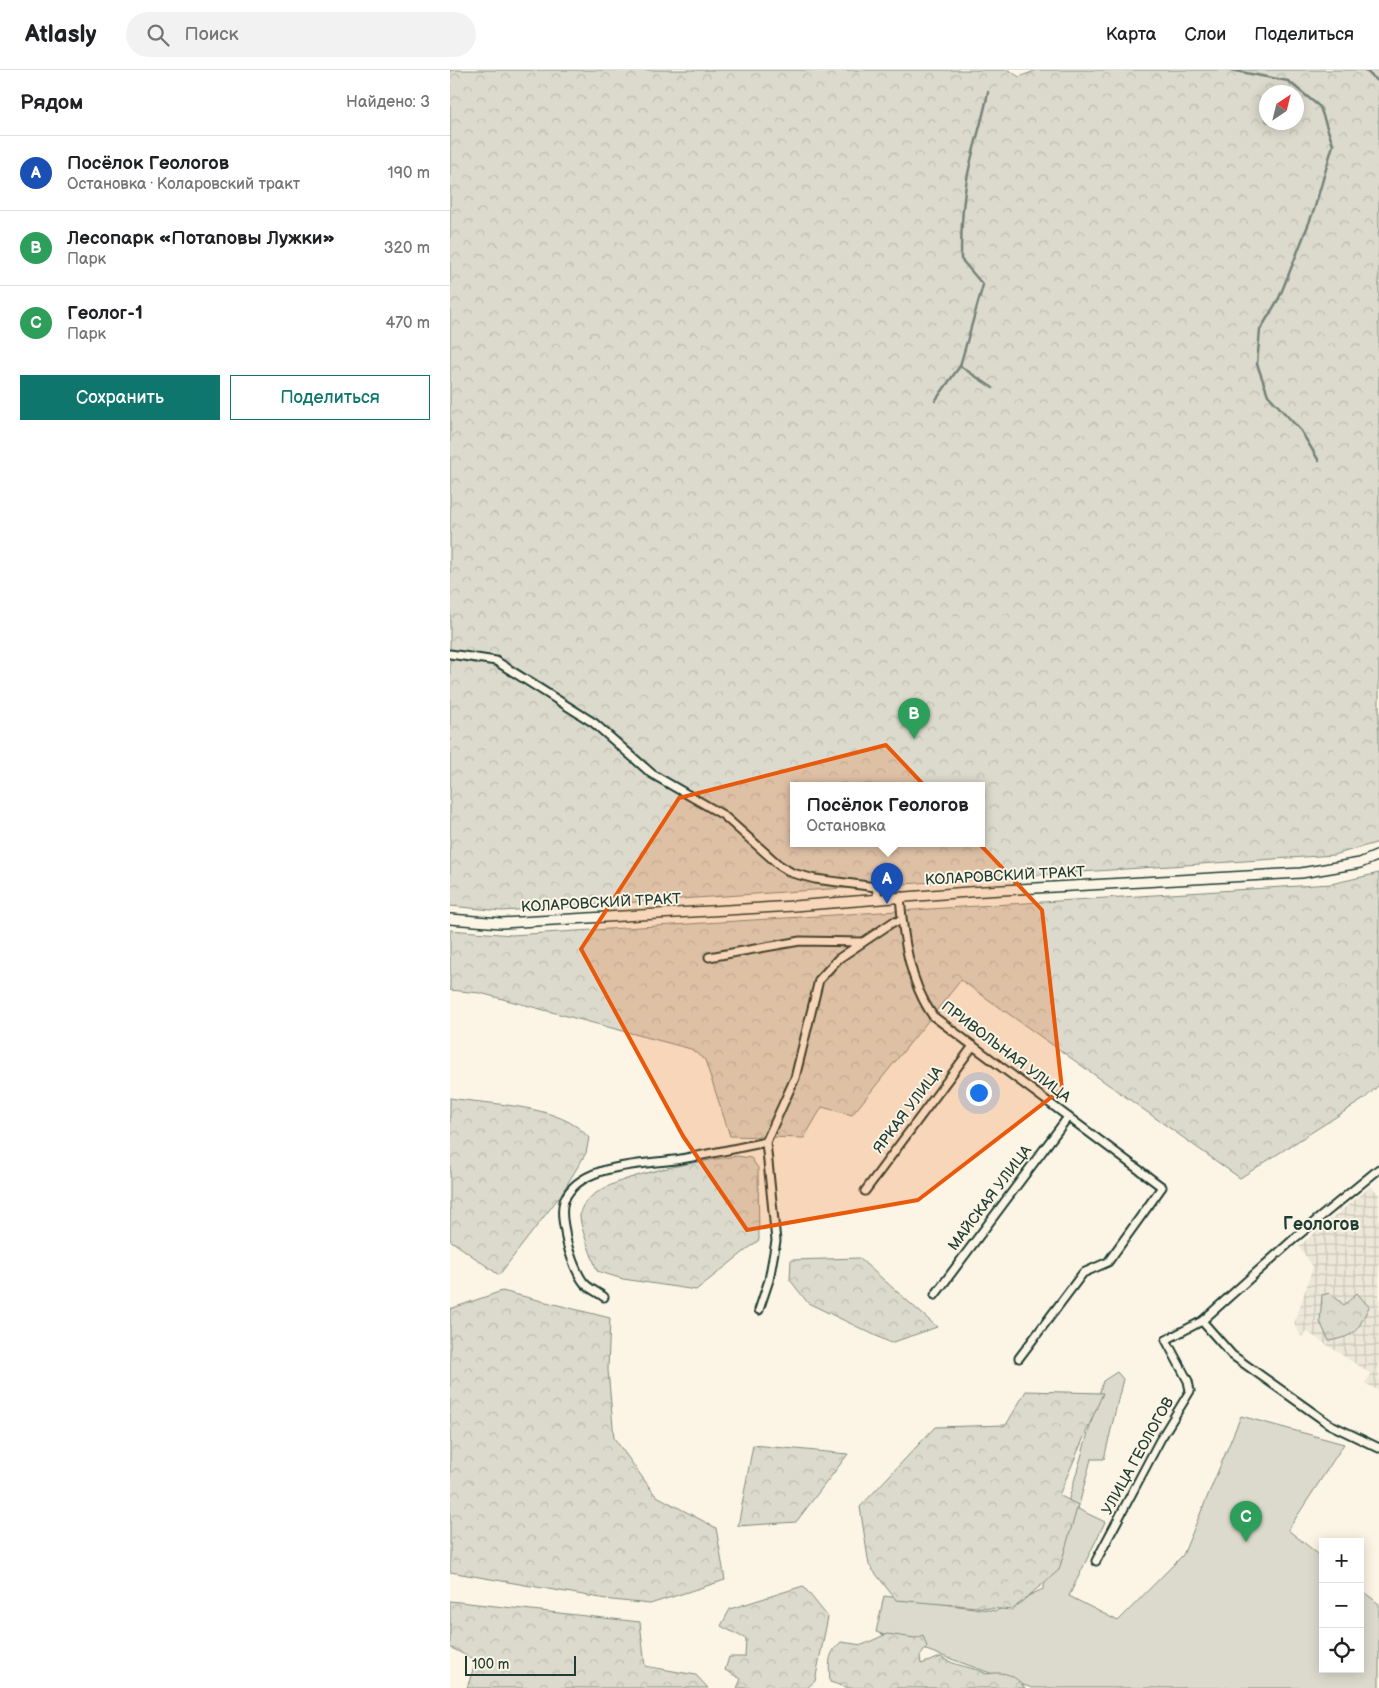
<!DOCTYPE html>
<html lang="ru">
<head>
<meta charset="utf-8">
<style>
	body { margin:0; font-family:"Balsamiq Sans",sans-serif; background:#f2f2f2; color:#202124 }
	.controls { position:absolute; right:15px; bottom:15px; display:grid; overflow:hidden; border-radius:0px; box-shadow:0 2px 12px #0003 }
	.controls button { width:45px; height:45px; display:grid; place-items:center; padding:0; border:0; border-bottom:1px solid #e0e0e0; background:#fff; color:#202124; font:25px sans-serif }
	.compass { position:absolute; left:809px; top:15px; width:45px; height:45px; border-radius:50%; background:#fff; box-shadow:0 2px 12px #0003; rotate:35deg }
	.scale { position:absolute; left:15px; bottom:12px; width:111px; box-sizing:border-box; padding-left:5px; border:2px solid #1f3d34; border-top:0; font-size:14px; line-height:18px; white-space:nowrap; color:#1f3d34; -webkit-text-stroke:4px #fcf5e5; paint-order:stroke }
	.you { position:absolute; left:528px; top:1022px; width:18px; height:18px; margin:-12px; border:4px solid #fff; border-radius:50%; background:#1a73e8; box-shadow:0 0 0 8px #1a73e833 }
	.badge { display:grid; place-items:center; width:32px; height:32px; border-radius:50%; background:#0f766e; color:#fff; font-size:16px; font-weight:700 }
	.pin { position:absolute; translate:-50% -41px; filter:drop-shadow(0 1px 2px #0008) }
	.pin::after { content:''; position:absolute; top:26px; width:18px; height:15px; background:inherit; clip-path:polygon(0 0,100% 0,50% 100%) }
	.popup { position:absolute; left:340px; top:712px; width:195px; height:65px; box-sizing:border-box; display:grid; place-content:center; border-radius:0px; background:#fff; filter:drop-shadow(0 1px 4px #0005); font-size:16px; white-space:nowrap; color:#757577 }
	.popup b { font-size:19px; color:#202124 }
	.popup::after { content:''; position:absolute; left:50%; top:100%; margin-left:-10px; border:10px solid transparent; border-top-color:#fff }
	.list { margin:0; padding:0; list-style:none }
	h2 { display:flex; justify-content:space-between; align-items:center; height:65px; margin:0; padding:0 20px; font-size:21px }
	h2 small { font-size:16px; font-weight:400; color:#757577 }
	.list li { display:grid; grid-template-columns:32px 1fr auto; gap:15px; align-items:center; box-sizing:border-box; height:75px; padding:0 20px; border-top:1px solid #e0e0e0 }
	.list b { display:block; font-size:19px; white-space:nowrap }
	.list p { margin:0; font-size:16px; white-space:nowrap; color:#757577 }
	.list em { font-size:16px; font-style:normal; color:#757577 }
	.actions { display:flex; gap:10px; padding:15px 20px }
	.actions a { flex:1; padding:11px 0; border:1px solid #0f766e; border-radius:0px; text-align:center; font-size:18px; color:#0f766e }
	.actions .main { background:#0f766e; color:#fff }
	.icon { flex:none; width:28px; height:28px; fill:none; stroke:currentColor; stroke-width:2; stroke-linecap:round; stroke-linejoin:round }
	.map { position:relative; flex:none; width:929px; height:1618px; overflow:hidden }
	header { display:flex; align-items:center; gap:30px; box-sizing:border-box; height:70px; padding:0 25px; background:#fff; border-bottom:1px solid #e0e0e0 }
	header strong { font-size:24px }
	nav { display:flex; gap:28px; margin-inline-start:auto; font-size:18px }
	.search { width:350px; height:45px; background:#f2f2f2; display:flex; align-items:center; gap:12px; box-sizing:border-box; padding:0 18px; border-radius:28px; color:#757577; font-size:19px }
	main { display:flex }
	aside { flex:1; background:#fff }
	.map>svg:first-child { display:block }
</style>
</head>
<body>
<header>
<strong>Atlasly</strong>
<div class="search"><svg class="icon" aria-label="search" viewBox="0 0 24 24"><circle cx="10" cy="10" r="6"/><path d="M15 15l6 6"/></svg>Поиск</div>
<nav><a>Карта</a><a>Слои</a><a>Поделиться</a></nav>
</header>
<main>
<aside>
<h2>Рядом<small>Найдено: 3</small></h2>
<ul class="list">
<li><span class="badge" style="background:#1a4fb4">A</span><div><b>Посёлок Геологов</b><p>Остановка · Коларовский тракт</p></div><em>190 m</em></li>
<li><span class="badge" style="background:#2e9e5b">B</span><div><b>Лесопарк «Потаповы Лужки»</b><p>Парк</p></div><em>320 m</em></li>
<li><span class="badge" style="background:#2e9e5b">C</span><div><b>Геолог-1</b><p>Парк</p></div><em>470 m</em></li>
</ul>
<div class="actions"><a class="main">Сохранить</a><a>Поделиться</a></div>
</aside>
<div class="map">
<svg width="929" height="1618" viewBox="0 0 929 1618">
	<defs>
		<pattern id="industrial-grid" width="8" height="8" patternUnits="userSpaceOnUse" patternTransform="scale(1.25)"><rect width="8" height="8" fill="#ece7d8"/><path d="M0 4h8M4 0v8" fill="none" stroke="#cac7ba"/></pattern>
		<pattern id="forest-crowns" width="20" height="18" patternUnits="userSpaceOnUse" patternTransform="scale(1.25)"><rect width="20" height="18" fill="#dcdacc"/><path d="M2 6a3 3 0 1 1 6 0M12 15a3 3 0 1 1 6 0" fill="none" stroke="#bcbcb0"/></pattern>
	</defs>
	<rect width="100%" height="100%" fill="#fcf5e5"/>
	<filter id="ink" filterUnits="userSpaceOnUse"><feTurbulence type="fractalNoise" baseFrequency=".02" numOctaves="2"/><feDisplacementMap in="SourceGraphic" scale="10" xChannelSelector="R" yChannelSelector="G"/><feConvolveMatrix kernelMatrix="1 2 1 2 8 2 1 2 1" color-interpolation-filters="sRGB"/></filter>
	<g filter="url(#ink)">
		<path fill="url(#industrial-grid)" d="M921 1116 929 1125V1321L915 1313 921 1304 856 1261 852 1267 844 1254 863 1197 849 1176Z"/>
		<path fill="#dcdacc" stroke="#7e8c80" d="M667 1302 673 1309 654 1389H641L628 1439 655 1452 619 1526 668 1551 733 1485 791 1346 894 1374 838 1460 873 1488V1599H910V1519L929 1534V1618H582L426 1562 434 1526 546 1541 593 1519 653 1311Z"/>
		<g fill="url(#forest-crowns)" stroke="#7e8c80" fill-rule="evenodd">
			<path d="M0 0H559L569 7 587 0H929V772L884 785 52 841 0 836ZM816 22H846V52H816ZM343 715H531V773H343Z"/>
			<path d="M929 803V1015L914 1029 790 1108 511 910 402 1045 372 1037 354 1068 280 1066 255 990 241 979 30 923 0 920V860L62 865 881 814Z"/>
			<path d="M0 1028C41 1035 112 1034 139 1068L136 1083 110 1126 49 1205 0 1170Z"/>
			<path d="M286 1086 301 1088 308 1098 309 1170 246 1220 173 1209 147 1201C143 1188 130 1158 130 1146 130 1106 257 1091 286 1086Z"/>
			<path d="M409 1188 487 1257 441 1273 358 1233 340 1210 341 1190Z"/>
			<path d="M52 1221 160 1248 158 1300 164 1368 205 1425 266 1458 275 1510 200 1534 162 1530 0 1502V1239Z"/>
			<path d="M880 1223 894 1235 907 1223 919 1237C906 1262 908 1265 879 1271L870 1252 872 1225Z"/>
			<path d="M576 1321 653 1323 609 1425 628 1435 609 1500 562 1540 446 1530 419 1495 410 1437 485 1357 556 1355Z"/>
			<path d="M303 1375 398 1384 346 1452 288 1456Z"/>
			<path d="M353 1516 378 1547 365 1611 357 1618H287L291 1609 275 1600 279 1587H295L296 1569 271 1556 280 1539Z"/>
			<path d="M0 1531 190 1552 195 1596 246 1605 258 1618H17L26 1591 0 1577Z"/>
			<path d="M437 1564 465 1568 473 1565 477 1577 470 1586 471 1594 491 1587C506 1597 521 1596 537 1604 554 1601 564 1604 575 1618H399L380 1612C379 1594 377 1584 391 1572L412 1575Z"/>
		</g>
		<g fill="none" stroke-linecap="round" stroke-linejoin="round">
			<g stroke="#758479" stroke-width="2.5">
				<path d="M780 0 838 11 870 37 883 75 864 140 842 196 829 228 810 260 807 294 818 325 851 361 869 391"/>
				<path d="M915 0 929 12"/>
				<path d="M538 22C533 50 523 77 518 104 512 133 511 160 511 189L533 215 510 296 543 318"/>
				<path d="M485 331 510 296"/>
			</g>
			<g stroke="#1f3d34" stroke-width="11">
				<g id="street">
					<path d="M0 584 46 591 144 653 202 704 273 745 329 795 342 803 365 809 426 817 428 828"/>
					<path d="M450 826C453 866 459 912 483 946L712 1117 658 1192 633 1203 569 1288"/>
					<path d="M259 887 350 871 413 872"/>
					<path d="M415 1121 523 976"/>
					<path d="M485 1225 618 1047"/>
					<path d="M154 1227C149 1223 140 1219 135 1214 126 1204 116 1175 115 1161 113 1152 111 1141 114 1131 129 1092 197 1095 231 1089 259 1084 288 1078 316 1072"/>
					<path d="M309 1240 319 1210 326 1171 316 1072 345 1008 369 910 388 889 443 852 452 851"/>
					<path d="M752 1251 782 1285 879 1354 929 1378"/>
					<path d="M646 1491 710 1370 740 1321 738 1311 716 1270 752 1251 846 1167 929 1099"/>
				</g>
			</g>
			<g stroke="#1f3d34" stroke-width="12">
				<path id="secondary" d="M0 849 51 853 344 836 518 822 851 803 910 793 929 785"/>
			</g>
			<use href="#street" stroke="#fcf5e5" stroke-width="7"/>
			<use href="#secondary" stroke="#fcf5e5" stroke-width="9"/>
		</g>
	</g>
	<path fill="#e8590c" fill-opacity="0.2" stroke="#e8590c" stroke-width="4" stroke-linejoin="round" d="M436 675 592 840 612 1019 468 1130 297 1160 233 1066 131 879 229 728Z"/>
	<g text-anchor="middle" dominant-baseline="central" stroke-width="4" stroke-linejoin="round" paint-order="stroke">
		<g font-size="15" fill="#1f3d34" stroke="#fcf5e5">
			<text transform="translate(555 806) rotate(-3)">КОЛАРОВСКИЙ ТРАКТ</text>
			<text transform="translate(151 833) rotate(-3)">КОЛАРОВСКИЙ ТРАКТ</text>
			<text transform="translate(556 982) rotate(37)">ПРИВОЛЬНАЯ УЛИЦА</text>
			<text transform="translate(458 1040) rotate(-53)">ЯРКАЯ УЛИЦА</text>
			<text transform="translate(540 1128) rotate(-53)">МАЙСКАЯ УЛИЦА</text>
			<text transform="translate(688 1386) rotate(-61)">УЛИЦА ГЕОЛОГОВ</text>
		</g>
		<g font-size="18" font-weight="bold" fill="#1f3d34" stroke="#fcf5e5">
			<text x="871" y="1154">Геологов</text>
		</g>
	</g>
</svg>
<div class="controls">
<button>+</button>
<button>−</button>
<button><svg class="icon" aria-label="locate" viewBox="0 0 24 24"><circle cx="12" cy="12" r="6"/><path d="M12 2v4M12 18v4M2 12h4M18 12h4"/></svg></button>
</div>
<svg class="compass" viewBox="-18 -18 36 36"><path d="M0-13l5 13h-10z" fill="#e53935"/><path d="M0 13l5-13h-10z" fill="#757577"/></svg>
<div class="scale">100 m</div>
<div class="you"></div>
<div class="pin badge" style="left:437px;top:834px;background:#1a4fb4">A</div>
<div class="popup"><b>Посёлок Геологов</b>Остановка</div>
<div class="pin badge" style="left:464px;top:669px;background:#2e9e5b">B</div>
<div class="pin badge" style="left:796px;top:1472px;background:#2e9e5b">C</div>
</div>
</main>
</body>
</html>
